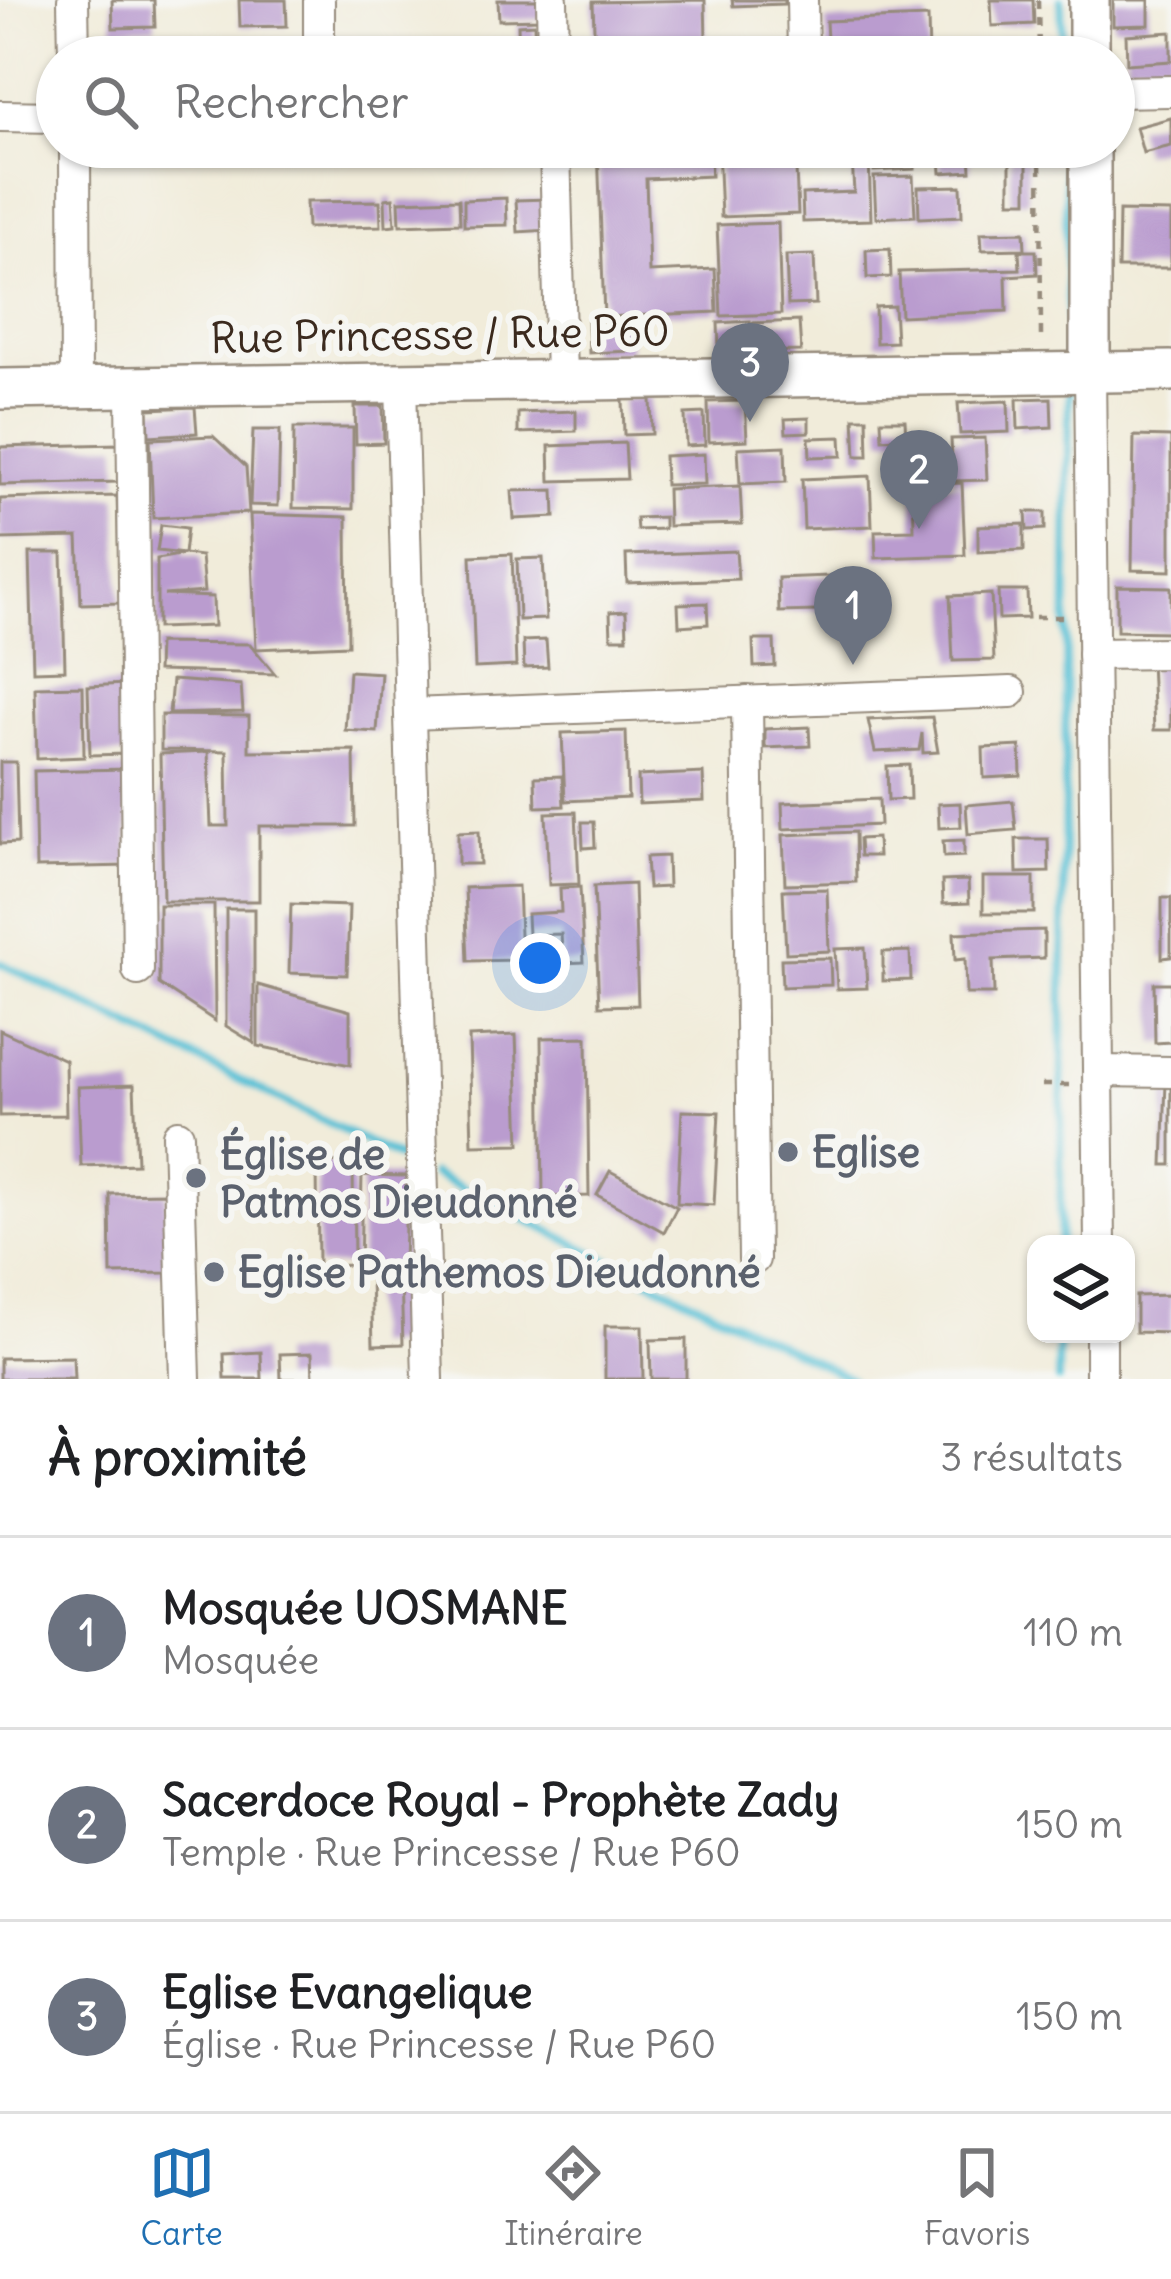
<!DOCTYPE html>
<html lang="fr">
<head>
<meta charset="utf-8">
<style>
	body { margin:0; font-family:Delius,sans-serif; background:#f6f6f6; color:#202124 }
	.controls { position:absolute; right:36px; bottom:36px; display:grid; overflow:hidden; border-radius:24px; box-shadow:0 3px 9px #0004 }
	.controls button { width:108px; height:108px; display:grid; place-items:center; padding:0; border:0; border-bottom:3px solid #e0e0e0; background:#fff; color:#202124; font:60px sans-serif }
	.you { position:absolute; left:540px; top:963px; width:42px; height:42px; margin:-30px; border:9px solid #fff; border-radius:50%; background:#1a73e8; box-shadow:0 0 0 18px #1a73e833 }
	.badge { display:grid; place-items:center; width:78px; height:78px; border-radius:50%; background:#1f6fb2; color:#fff; font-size:39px; font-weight:700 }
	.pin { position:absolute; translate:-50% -99px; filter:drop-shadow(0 3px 6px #0008) }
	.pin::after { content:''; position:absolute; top:63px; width:42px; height:36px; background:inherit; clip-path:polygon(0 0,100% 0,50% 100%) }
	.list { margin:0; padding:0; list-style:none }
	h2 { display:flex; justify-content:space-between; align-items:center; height:156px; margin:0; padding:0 48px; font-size:51px }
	h2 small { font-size:39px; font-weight:400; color:#757577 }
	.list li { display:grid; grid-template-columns:78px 1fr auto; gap:36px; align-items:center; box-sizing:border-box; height:192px; padding:0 48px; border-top:3px solid #e0e0e0 }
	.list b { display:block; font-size:45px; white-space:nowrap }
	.list p { margin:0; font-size:39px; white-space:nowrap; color:#757577 }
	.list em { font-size:39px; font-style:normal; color:#757577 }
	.icon { flex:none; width:66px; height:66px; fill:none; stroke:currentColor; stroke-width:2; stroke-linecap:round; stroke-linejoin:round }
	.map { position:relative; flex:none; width:1171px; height:1379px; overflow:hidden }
	.search { position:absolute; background:#fff; box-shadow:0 3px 9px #0004; left:36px; right:36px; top:36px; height:132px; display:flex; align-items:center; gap:30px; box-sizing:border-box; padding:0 42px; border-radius:66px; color:#757577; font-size:45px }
	.sheet { height:732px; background:#fff }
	nav { display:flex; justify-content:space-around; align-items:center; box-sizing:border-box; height:168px; border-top:3px solid #e0e0e0; background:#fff; font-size:33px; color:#757577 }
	nav a { display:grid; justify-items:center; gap:6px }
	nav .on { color:#1f6fb2 }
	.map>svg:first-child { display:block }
</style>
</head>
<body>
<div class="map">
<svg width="1171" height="1379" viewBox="0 0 1171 1379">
	<rect width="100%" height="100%" fill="#f6f6f2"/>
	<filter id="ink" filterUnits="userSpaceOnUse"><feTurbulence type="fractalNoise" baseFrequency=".00833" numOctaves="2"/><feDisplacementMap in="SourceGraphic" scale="24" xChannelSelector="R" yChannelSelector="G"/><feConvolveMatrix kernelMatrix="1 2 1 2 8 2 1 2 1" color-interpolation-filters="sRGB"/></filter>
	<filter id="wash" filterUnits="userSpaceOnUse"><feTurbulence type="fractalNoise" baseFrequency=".004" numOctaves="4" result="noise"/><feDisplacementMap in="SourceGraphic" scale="48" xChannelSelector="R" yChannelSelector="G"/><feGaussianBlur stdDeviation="2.7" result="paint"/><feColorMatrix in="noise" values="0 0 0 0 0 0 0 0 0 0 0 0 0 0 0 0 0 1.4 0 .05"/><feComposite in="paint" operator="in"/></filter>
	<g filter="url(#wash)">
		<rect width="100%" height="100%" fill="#f1ecda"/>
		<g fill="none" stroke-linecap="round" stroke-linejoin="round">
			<g stroke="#59c1d6" stroke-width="8">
				<path d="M1061 0 1063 57"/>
				<path d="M1065 147 1069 361"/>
				<path d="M0 963 414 1165"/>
				<path d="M433 1174 851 1379"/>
				<path d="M1060 1244 1069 382"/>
				<path d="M1058 1379 1059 1334"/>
			</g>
		</g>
		<g id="blocks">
			<g fill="#ba9ccf">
				<path d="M112 0H154L155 27 113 28Z"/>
				<path d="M239 0H286L287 26 240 27Z"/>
				<path d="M498 0H541L542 19 499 20Z"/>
				<path d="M705 0 706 40 654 42V57H595L593 2Z"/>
				<path d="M732 0H784V4L733 6Z"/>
				<path d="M991 0H1033L1034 24 992 26Z"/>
				<path d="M1113 0H1149V25L1113 26Z"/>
				<path d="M928 17 929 57H828L826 21Z"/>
				<path d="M534 24 535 57H519L518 25Z"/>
				<path d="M1171 32V61L1127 64 1126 35Z"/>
				<path d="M1171 118V146L1143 153 1136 127Z"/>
				<path d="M598 147H710L711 176 646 179 649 272 715 269 717 312 604 317Z"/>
				<path d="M718 147H795L798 214 721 217Z"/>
				<path d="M873 147H926V161L915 162V169L874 171Z"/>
				<path d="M1027 153V201H1010V154Z"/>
				<path d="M970 154 971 171 941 173 940 156Z"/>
				<path d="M869 158 871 220 803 222 802 194 854 192 852 159Z"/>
				<path d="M913 176 915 216 876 218 874 177Z"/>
				<path d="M961 186 962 216 919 218 918 187Z"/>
				<path d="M393 198 395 225 386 226 385 199Z"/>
				<path d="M506 198 507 225 464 226V200Z"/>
				<path d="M459 199 460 223 400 225 399 201Z"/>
				<path d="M548 199 549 230 518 232 516 200Z"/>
				<path d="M380 201 381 226 307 228 306 202Z"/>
				<path d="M1119 211 1171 212V268H1118Z"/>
				<path d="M778 223 781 314 721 316 717 225Z"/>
				<path d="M1024 232 1025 249 982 250 981 233Z"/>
				<path d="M890 249 891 277 867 278 866 250Z"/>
				<path d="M1019 251H1036L1037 274 1006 276 1007 311 901 316 899 272 1020 269Z"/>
				<path d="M814 255 816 304 788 305 786 256Z"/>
				<path d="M894 306 896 342 876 343 875 307Z"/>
				<path d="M628 319 630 351 589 353 588 321Z"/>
				<path d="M750 321 751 346 719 348 718 323Z"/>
				<path d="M799 321 801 351 753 352 751 323Z"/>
				<path d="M651 397 652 434 624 435 623 399Z"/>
				<path d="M1051 398 1052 427 1018 429 1017 399Z"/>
				<path d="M745 401 747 440 709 442 708 402Z"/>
				<path d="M1008 401 1009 432 960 434 958 403Z"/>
				<path d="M355 406H383L384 443 356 444Z"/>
				<path d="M195 407 197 433 149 436 148 409Z"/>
				<path d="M576 411V431L518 433V413Z"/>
				<path d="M704 413 705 445 686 446 685 414Z"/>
				<path d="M809 418V432L786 433 785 419Z"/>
				<path d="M854 418H867L868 456H856Z"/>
				<path d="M881 420H905L906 438 882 439Z"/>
				<path d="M294 428H353V509L293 508Z"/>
				<path d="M253 430H280L278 506 250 505Z"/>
				<path d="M213 436 246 467 249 513 153 518 150 439Z"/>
				<path d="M1134 436 1171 437V571L1132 570Z"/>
				<path d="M841 437 842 456 810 457 809 438Z"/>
				<path d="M985 438 987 480 953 481 951 439Z"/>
				<path d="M625 443 627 479 550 481 549 446Z"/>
				<path d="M118 444 119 482 0 485V447Z"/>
				<path d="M785 446 786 482 740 484 738 448Z"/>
				<path d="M921 447 922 464 902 465 901 448Z"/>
				<path d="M704 454 705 484 665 485 664 456Z"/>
				<path d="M870 476 872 526 804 529 802 479Z"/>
				<path d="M962 483 965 555 876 558 875 531 914 530 913 485Z"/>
				<path d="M740 486 742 524 668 526 667 489Z"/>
				<path d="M554 490 555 517 514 519 512 491Z"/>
				<path d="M117 496 120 603 81 604 78 537 0 539V499Z"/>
				<path d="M1026 512H1045V529L1027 530Z"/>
				<path d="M250 514 347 517 348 645 256 649Z"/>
				<path d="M664 517V529L637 530 636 518Z"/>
				<path d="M1024 524V550L978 552V526Z"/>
				<path d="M161 525 187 528 184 554 201 556 204 592 164 595 213 597 214 626 157 628V559L184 554 157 551Z"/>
				<path d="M736 551 738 579 627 583 626 555Z"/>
				<path d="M30 553H62L65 670 33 671Z"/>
				<path d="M512 554 516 666 475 668 471 556Z"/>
				<path d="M543 558 546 619 519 620 517 559Z"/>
				<path d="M854 575 855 610 779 612 778 578Z"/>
				<path d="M1117 586 1171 587V632L1117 631Z"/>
				<path d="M998 591H1027L1028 618 999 619Z"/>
				<path d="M991 594 994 660 953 661 950 596Z"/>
				<path d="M707 603 708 624 679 626 678 604Z"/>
				<path d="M626 611 627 638H611L610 612Z"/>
				<path d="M546 640 548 667 524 668 523 641Z"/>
				<path d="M753 640H774L775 666 754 667Z"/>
				<path d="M158 643 250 644 275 674 157 671Z"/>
				<path d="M1151 661H1171V730H1154Z"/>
				<path d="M349 671 381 673 377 732 345 730Z"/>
				<path d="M172 680 241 685 243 712 169 714Z"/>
				<path d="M125 684 127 754 90 755 88 686Z"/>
				<path d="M83 686 84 757 37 759 35 687Z"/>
				<path d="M161 715 249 716V751L354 750 355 826H259V901H163L160 754 208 752 211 826H228L227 751 161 750Z"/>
				<path d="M932 717 938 752 923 753 922 733 919 750 875 752 868 720Z"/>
				<path d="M809 727 810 746 765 748V729Z"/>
				<path d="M626 731 628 798 565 801 562 733Z"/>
				<path d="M1020 746 1021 776 984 778 983 748Z"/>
				<path d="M0 762H16L18 843 0 844Z"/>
				<path d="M909 765 910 799 888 800 887 766Z"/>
				<path d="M127 769 129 866 36 868 34 771Z"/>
				<path d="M703 773 704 801 639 804 638 776Z"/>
				<path d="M562 776 564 806 536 807 535 777Z"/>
				<path d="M879 799 880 825 783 829 782 803Z"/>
				<path d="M1013 801 1016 830 968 834 966 805Z"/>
				<path d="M960 803 961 827 939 828 938 804Z"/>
				<path d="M576 812 579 884 549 885 546 813Z"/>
				<path d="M582 822H594L595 847 583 848Z"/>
				<path d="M479 831 480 864H458V832Z"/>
				<path d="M855 832 856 882 785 884 783 835Z"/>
				<path d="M877 838 878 856H860L859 839Z"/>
				<path d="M1016 839H1048L1049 872 1017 873Z"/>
				<path d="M964 840V856L944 857 943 841Z"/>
				<path d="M667 856 668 887 648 888 646 857Z"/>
				<rect x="983" y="877" width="51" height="36"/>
				<path d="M968 880 969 903 943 904 942 881Z"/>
				<path d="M634 884 638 1005 599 1006 594 886Z"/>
				<path d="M518 886 521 960 468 961 465 888Z"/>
				<path d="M580 887 584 962 563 963 561 934 528 935 527 914 561 912 560 888Z"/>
				<path d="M827 889 829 951 786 953 783 890Z"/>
				<path d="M1162 898H1171V957L1162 958Z"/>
				<path d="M291 904 349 906 347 975 289 973Z"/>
				<path d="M159 905H214L215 1021 159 984Z"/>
				<path d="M226 909H254V1043L226 1026Z"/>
				<path d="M1044 930V958L993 960 994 994H966L965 959 955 960 954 933Z"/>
				<path d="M865 948 867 988 837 989 835 949Z"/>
				<path d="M910 951 911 980 883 981V952Z"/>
				<path d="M830 958 831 985 782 987 781 959Z"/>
				<path d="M1154 983H1171V1042L1155 1043Z"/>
				<path d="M258 985 350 1011V1065L258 1046Z"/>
				<path d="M0 1030 65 1060 66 1115 0 1116Z"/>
				<path d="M516 1035 520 1144 472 1145 469 1037Z"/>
				<path d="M587 1037 589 1196 543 1197 541 1038Z"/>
				<path d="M1166 1082 1171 1083V1165H1163Z"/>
				<path d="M134 1085 137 1164 81 1166 78 1087Z"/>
				<path d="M682 1111 719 1112 714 1205 677 1203Z"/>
				<path d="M353 1162 354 1265 318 1266 317 1163Z"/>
				<path d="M610 1171 677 1207 664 1232 597 1195Z"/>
				<path d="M362 1175 406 1176 404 1268 360 1267Z"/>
				<path d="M166 1193 167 1273 111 1274 110 1194Z"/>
				<path d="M401 1277 403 1344 373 1345 371 1278Z"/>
				<path d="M1171 1295V1333L1136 1332V1296Z"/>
				<path d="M605 1326H642L643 1379H605Z"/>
				<path d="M686 1339V1379H651L650 1340Z"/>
				<path d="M261 1352 262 1379H225L224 1354Z"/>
				<path d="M312 1353 313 1379H281L280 1354Z"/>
				<path d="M73 1357 74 1379H0V1358Z"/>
			</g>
		</g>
	</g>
	<g filter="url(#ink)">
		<use href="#blocks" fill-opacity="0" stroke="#968b7c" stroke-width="3"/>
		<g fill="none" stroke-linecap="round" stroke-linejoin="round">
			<g stroke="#968b7c" stroke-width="34">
				<g id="minor">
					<path d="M73 0 74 57"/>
					<path d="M552 0 553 57"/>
					<path d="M802 0 803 57"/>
					<path d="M319 57V0"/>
					<path d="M1114 92 1171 91"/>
					<path d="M0 116 57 117"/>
					<path d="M75 147 76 389"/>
					<path d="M555 147 561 377"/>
					<path d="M1090 371 1100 1244"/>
					<path d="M401 383 428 1379"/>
					<path d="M132 389 138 970"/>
					<path d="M1093 654 1171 653"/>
					<path d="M747 701 754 1259"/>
					<path d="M410 714 1011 692"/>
					<path d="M1099 1071 1171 1072"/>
					<path d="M178 1135 185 1379"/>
					<path d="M1101 1334V1379"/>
				</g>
			</g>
			<g stroke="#968b7c" stroke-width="44">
				<g id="tertiary">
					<path d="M1089 0V57"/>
					<path d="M1090 371V147"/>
					<path d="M0 389 1171 371"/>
				</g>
			</g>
			<g stroke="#968b7c" stroke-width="4.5" stroke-dasharray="9 9" stroke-linecap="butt">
				<path d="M1038 0 1039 57"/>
				<path d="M1040 147 1041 339"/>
				<path d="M1035 617H1065"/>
				<path d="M1042 1085H1072"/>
			</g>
			<use href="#minor" stroke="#fff" stroke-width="30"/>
			<use href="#tertiary" stroke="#fff" stroke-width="39"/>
		</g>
	</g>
	<g fill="#6b7280" stroke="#f6f6f2" stroke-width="4.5">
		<circle cx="788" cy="1152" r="12"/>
		<circle cx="196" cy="1178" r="12"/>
		<circle cx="214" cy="1272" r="12"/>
	</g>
	<g text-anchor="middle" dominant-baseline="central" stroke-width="12" stroke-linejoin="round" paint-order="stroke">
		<g font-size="42" fill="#3b2a1e" stroke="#f6f6f2">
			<text transform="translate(440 334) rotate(-1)">Rue Princesse / Rue P60</text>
		</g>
		<g font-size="42" font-weight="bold" fill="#5b616d" stroke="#f6f6f2" text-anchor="start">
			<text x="812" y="1152">Eglise</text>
			<text x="220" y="1154">Église de<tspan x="220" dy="48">Patmos Dieudonné</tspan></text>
			<text x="238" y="1272">Eglise Pathemos Dieudonné</text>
		</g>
	</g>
</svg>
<div class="controls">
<button><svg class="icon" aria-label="layers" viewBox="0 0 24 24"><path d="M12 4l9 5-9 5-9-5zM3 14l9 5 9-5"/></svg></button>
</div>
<div class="you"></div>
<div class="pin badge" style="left:853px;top:665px;background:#6b7280">1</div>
<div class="pin badge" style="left:919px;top:529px;background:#6b7280">2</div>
<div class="pin badge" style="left:750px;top:422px;background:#6b7280">3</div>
<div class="search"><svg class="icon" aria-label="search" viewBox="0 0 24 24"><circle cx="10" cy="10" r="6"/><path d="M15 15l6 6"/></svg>Rechercher</div>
</div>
<section class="sheet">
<h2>À proximité<small>3 résultats</small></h2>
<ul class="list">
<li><span class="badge" style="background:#6b7280">1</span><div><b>Mosquée UOSMANE</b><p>Mosquée</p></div><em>110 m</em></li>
<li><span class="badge" style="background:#6b7280">2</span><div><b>Sacerdoce Royal - Prophète Zady</b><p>Temple · Rue Princesse / Rue P60</p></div><em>150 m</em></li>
<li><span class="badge" style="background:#6b7280">3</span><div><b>Eglise Evangelique</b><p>Église · Rue Princesse / Rue P60</p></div><em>150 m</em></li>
</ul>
</section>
<nav>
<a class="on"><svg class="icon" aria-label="map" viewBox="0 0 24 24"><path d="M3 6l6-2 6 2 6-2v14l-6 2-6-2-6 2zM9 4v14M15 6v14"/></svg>Carte</a>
<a><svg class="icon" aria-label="directions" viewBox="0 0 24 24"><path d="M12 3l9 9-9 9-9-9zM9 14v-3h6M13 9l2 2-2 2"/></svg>Itinéraire</a>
<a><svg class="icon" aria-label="saved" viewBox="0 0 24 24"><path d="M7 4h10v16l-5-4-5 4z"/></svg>Favoris</a>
</nav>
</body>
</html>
